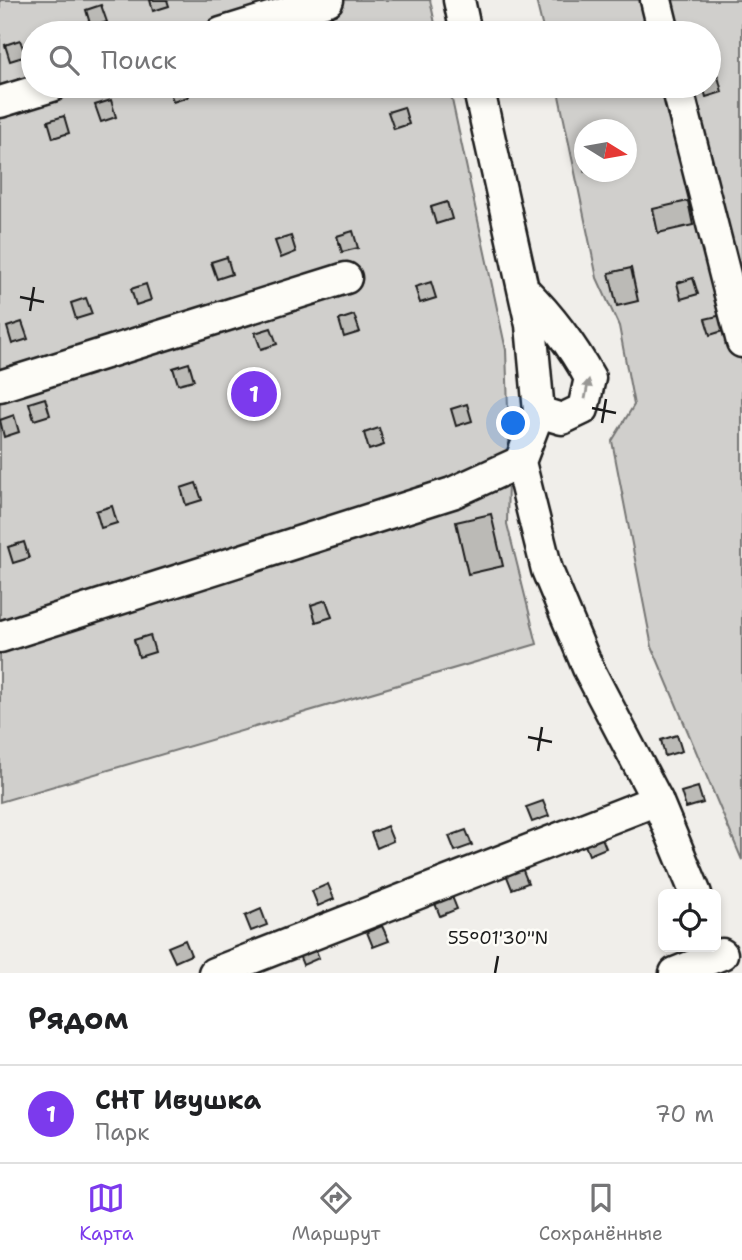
<!DOCTYPE html>
<html lang="ru">
<head>
<meta charset="utf-8">
<style>
	body { margin:0; font-family:"Shantell Sans",sans-serif; background:#f2f2f2; color:#202124 }
	.controls { position:absolute; right:21px; bottom:21px; display:grid; overflow:hidden; border-radius:10px; box-shadow:0 4px 10px #0003 }
	.controls button { width:63px; height:63px; display:grid; place-items:center; padding:0; border:0; border-bottom:2px solid #e0e0e0; background:#fff; color:#202124; font:35px sans-serif }
	.compass { position:absolute; left:574px; top:119px; width:63px; height:63px; border-radius:50%; background:#fff; box-shadow:0 4px 10px #0003; rotate:101deg }
	.you { position:absolute; left:514px; top:424px; width:24px; height:24px; margin:-18px; border:5px solid #fff; border-radius:50%; background:#1a73e8; box-shadow:0 0 0 10px #1a73e833 }
	.badge { display:grid; place-items:center; width:46px; height:46px; border-radius:50%; background:#7c3aed; color:#fff; font-size:23px; font-weight:700 }
	.pin { position:absolute; translate:-50% -50%; border:4px solid #fff; box-shadow:0 2px 7px #0006 }
	.list { margin:0; padding:0; list-style:none }
	h2 { display:flex; justify-content:space-between; align-items:center; height:91px; margin:0; padding:0 28px; font-size:30px }
	h2 small { font-size:23px; font-weight:400; color:#757577 }
	.list li { display:grid; grid-template-columns:46px 1fr auto; gap:21px; align-items:center; box-sizing:border-box; height:98px; padding:0 28px; border-top:2px solid #e0e0e0 }
	.list b { display:block; font-size:26px; white-space:nowrap }
	.list p { margin:0; font-size:23px; white-space:nowrap; color:#757577 }
	.list em { font-size:23px; font-style:normal; color:#757577 }
	.icon { flex:none; width:38px; height:38px; fill:none; stroke:currentColor; stroke-width:2; stroke-linecap:round; stroke-linejoin:round }
	.map { position:relative; flex:none; width:742px; height:973px; overflow:hidden }
	.search { position:absolute; background:#fff; box-shadow:0 4px 10px #0003; left:21px; right:21px; top:21px; height:77px; display:flex; align-items:center; gap:18px; box-sizing:border-box; padding:0 24px; border-radius:38px; color:#757577; font-size:26px }
	.sheet { height:189px; background:#fff }
	nav { display:flex; justify-content:space-around; align-items:center; box-sizing:border-box; height:98px; border-top:2px solid #e0e0e0; background:#fff; font-size:19px; color:#757577 }
	nav a { display:grid; justify-items:center; gap:4px }
	nav .on { color:#7c3aed }
	.map>svg:first-child { display:block }
</style>
</head>
<body>
<div class="map">
<svg width="742" height="973" viewBox="0 0 742 973">
	<rect width="100%" height="100%" fill="#f0eeea"/>
	<filter id="ink" filterUnits="userSpaceOnUse"><feTurbulence type="fractalNoise" baseFrequency=".0143" numOctaves="2"/><feDisplacementMap in="SourceGraphic" scale="14" xChannelSelector="R" yChannelSelector="G"/><feConvolveMatrix kernelMatrix="1 2 1 2 8 2 1 2 1" color-interpolation-filters="sRGB"/></filter>
	<g filter="url(#ink)">
		<g fill="#d0cfcc" stroke="#767674" stroke-width="2" fill-rule="evenodd">
			<path d="M0 0H430L437 33H33V86H449L506 350 509 438 507 524 537 644 0 802Z"/>
			<path d="M536 0H742V860L652 647 612 441 634 405 619 326 597 278 557 86H709V33H544ZM584 130H626V172H584Z"/>
		</g>
		<g fill="#bbbab6" stroke="#1c1c1c" stroke-width="2">
			<path d="M150 0H167L169 6 153 11Z"/>
			<path d="M101 5 107 22 91 27 86 10Z"/>
			<path d="M713 36 718 52 709 55V38Z"/>
			<path d="M20 40 26 56 10 61 5 45Z"/>
			<path d="M718 76 722 92 706 97 703 86H709V79Z"/>
			<path d="M168 86H185L188 97 173 102Z"/>
			<path d="M111 100 116 117 101 122 95 105Z"/>
			<path d="M404 107 409 124 394 129 388 112Z"/>
			<path d="M64 116 69 133 53 138 48 121Z"/>
			<path d="M688 201 693 225 658 233 653 209Z"/>
			<path d="M447 202 452 219 436 224 431 207Z"/>
			<path d="M353 231 358 248 342 252 337 236Z"/>
			<path d="M291 236 296 252 281 258 275 241Z"/>
			<path d="M227 257 232 274 217 279 211 262Z"/>
			<path d="M631 268 638 301 617 306 609 273Z"/>
			<path d="M693 278 698 294 681 299 677 283Z"/>
			<path d="M431 282 436 298 420 303 415 287Z"/>
			<path d="M146 284 151 300 136 305 131 289Z"/>
			<path d="M86 298 92 314 76 319 71 303Z"/>
			<path d="M354 315 360 332 344 337 339 320Z"/>
			<path d="M722 315 726 330 710 335 705 319Z"/>
			<path d="M22 322 28 339 12 344 7 327Z"/>
			<path d="M271 328 277 344 261 349 255 333Z"/>
			<path d="M189 363 194 380 178 384 173 368Z"/>
			<path d="M45 398 50 415 34 420 29 403Z"/>
			<path d="M467 404 472 421 456 426 451 409Z"/>
			<path d="M14 415 19 432 4 437 0 420Z"/>
			<path d="M379 428 384 445 369 450 364 433Z"/>
			<path d="M196 483 202 500 186 505 181 488Z"/>
			<path d="M112 506 117 523 101 528 96 511Z"/>
			<path d="M491 514 503 566 468 574 456 522Z"/>
			<path d="M24 542 29 558 13 563 8 547Z"/>
			<path d="M326 600 332 617 316 622 311 605Z"/>
			<path d="M150 635 155 652 139 657 134 640Z"/>
			<path d="M677 735 682 751 665 756 661 740Z"/>
			<path d="M698 787 703 803 686 808 681 792Z"/>
			<path d="M543 801 549 816 532 822 526 807Z"/>
			<path d="M387 826 393 841 377 848 371 833Z"/>
			<path d="M466 830 472 845 455 851 449 836Z"/>
			<path d="M600 833 606 848 589 855 583 840Z"/>
			<path d="M522 868 528 883 512 889 506 874Z"/>
			<path d="M328 884 334 899 318 906 312 891Z"/>
			<path d="M451 894 457 909 440 916 434 901Z"/>
			<path d="M261 909 267 925 251 931 245 916Z"/>
			<path d="M382 926 389 941 373 947 367 932Z"/>
			<path d="M185 940 191 955 175 962 168 947Z"/>
			<path d="M313 943 319 958 303 965 297 950Z"/>
		</g>
		<g fill="none" stroke-linecap="round" stroke-linejoin="round">
			<g stroke="#1c1c1c" stroke-width="35">
				<g id="minor">
					<path d="M459 0 466 33"/>
					<path d="M656 0 664 33"/>
					<path d="M221 33 328 0"/>
					<path d="M478 86 531 325 539 412 520 462 547 570 588 668 657 800 696 894"/>
					<path d="M677 86 742 342"/>
					<path d="M0 102 52 86"/>
					<path d="M524 290C551 317 572 345 590 378L583 409 562 419 539 412"/>
					<path d="M0 386 346 278"/>
					<path d="M0 637 452 493 520 462"/>
					<path d="M214 973 657 800"/>
					<path d="M675 973 722 954"/>
				</g>
			</g>
			<use href="#minor" stroke="#fdfcf7" stroke-width="30"/>
		</g>
		<defs><path id="oneway-solid" d="M-6-.8H1V-3.2L6.5 0L1 3.2V.8H-6Z" transform="scale(1.75)"/></defs>
		<use fill="#989794" href="#oneway-solid" transform="translate(587 389) rotate(-79)"/>
	</g>
	<path fill="none" stroke="#1c1c1c" stroke-width="2.5" d="M20 297 44 302M30 311 34 287M592 408 616 413M602 423 606 399M528 737 552 742M538 751 542 727M495 973 498 956"/>
	<g font-size="18" text-anchor="middle" fill="#1c1c1c" stroke="#fdfcf7" stroke-width="5" stroke-linejoin="round" paint-order="stroke">
		<text x="498" y="944">55°01'30"N</text>
	</g>
</svg>
<div class="controls">
<button><svg class="icon" aria-label="locate" viewBox="0 0 24 24"><circle cx="12" cy="12" r="6"/><path d="M12 2v4M12 18v4M2 12h4M18 12h4"/></svg></button>
</div>
<svg class="compass" viewBox="-18 -18 36 36"><path d="M0-13l5 13h-10z" fill="#e53935"/><path d="M0 13l5-13h-10z" fill="#757577"/></svg>
<div class="you"></div>
<div class="pin badge" style="left:254px;top:394px">1</div>
<div class="search"><svg class="icon" aria-label="search" viewBox="0 0 24 24"><circle cx="10" cy="10" r="6"/><path d="M15 15l6 6"/></svg>Поиск</div>
</div>
<section class="sheet">
<h2>Рядом<small></small></h2>
<ul class="list">
<li><span class="badge">1</span><div><b>СНТ Ивушка</b><p>Парк</p></div><em>70 m</em></li>
</ul>
</section>
<nav>
<a class="on"><svg class="icon" aria-label="map" viewBox="0 0 24 24"><path d="M3 6l6-2 6 2 6-2v14l-6 2-6-2-6 2zM9 4v14M15 6v14"/></svg>Карта</a>
<a><svg class="icon" aria-label="directions" viewBox="0 0 24 24"><path d="M12 3l9 9-9 9-9-9zM9 14v-3h6M13 9l2 2-2 2"/></svg>Маршрут</a>
<a><svg class="icon" aria-label="saved" viewBox="0 0 24 24"><path d="M7 4h10v16l-5-4-5 4z"/></svg>Сохранённые</a>
</nav>
</body>
</html>
